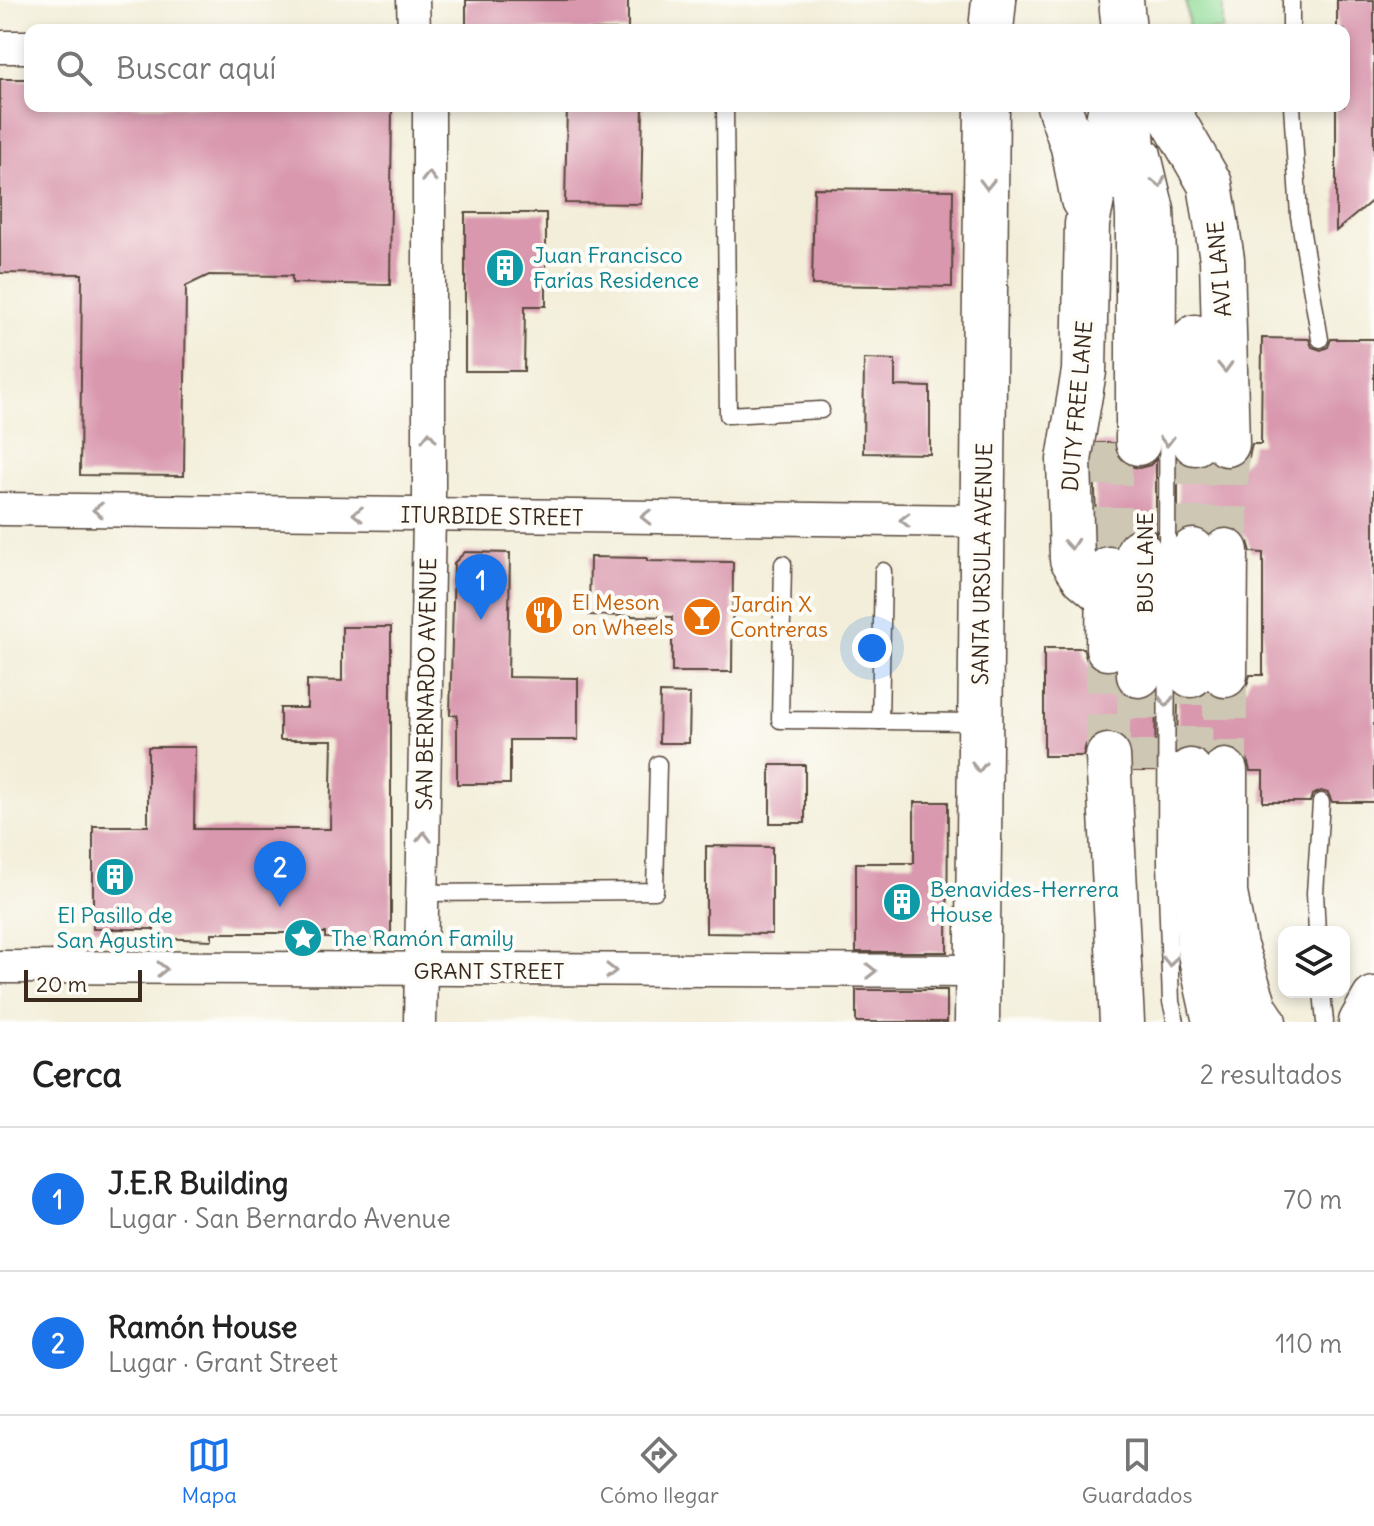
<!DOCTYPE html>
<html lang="es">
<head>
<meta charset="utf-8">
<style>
	body { margin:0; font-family:Delius,sans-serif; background:#f6f6f6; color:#222 }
	.controls { position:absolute; right:24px; bottom:24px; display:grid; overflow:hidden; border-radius:16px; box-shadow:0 4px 12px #0003 }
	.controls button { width:72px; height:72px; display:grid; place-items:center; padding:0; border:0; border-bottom:2px solid #e0e0e0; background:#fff; color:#222; font:40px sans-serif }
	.scale { position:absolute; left:24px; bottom:20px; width:118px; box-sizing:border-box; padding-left:8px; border:4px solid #3b2a1e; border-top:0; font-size:22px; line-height:28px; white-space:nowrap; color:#3b2a1e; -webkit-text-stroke:6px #fdfcf7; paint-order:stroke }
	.you { position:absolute; left:872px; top:648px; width:28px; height:28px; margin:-20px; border:6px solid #fff; border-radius:50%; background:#1a73e8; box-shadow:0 0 0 12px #1a73e833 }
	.badge { display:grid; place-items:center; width:52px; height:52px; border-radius:50%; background:#1a73e8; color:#fff; font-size:26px; font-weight:700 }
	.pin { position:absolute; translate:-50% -66px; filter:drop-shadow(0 2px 4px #0008) }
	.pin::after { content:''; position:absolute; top:42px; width:28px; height:24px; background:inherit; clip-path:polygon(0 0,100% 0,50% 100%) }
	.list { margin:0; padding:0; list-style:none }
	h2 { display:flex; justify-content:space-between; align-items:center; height:104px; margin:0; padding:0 32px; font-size:34px }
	h2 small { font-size:26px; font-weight:400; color:#767676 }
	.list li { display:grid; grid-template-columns:52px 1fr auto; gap:24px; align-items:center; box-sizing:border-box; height:144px; padding:0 32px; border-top:2px solid #e0e0e0 }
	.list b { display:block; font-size:30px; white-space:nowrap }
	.list p { margin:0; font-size:26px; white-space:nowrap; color:#767676 }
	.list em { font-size:26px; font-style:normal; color:#767676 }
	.icon { flex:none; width:44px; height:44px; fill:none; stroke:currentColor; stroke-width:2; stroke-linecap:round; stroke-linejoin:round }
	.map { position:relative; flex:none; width:1374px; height:1022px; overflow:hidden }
	.search { position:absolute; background:#fff; box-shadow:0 4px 12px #0003; left:24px; right:24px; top:24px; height:88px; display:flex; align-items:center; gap:20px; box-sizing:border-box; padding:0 28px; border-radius:16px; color:#767676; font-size:30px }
	.sheet { height:392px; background:#fff }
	nav { display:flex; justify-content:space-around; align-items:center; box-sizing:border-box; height:112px; border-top:2px solid #e0e0e0; background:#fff; font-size:22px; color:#767676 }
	nav a { display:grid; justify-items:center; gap:4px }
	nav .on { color:#1a73e8 }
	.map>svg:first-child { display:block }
</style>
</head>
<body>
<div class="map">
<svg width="1374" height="1022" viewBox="0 0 1374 1022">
	<rect width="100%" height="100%" fill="#fdfcf7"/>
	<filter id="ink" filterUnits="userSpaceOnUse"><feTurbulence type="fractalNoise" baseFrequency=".0125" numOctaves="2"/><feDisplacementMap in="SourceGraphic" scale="16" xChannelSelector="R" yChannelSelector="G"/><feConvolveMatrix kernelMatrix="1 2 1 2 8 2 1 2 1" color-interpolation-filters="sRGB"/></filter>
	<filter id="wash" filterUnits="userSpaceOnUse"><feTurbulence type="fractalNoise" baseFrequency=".006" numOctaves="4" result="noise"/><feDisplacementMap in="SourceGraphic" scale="32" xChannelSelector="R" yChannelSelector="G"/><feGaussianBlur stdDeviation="1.8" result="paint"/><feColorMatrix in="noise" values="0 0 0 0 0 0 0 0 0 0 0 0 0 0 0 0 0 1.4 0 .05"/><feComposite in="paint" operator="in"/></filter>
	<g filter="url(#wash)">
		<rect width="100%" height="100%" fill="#f3eed9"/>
		<path fill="#90db97" stroke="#66825a" stroke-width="2" d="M1186 0H1223V30H1189Z"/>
		<g id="blocks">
			<g fill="#d998ae">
				<rect x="466" y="0" width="162" height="30"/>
				<path d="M1337 0H1374V199L1336 231V106H1344V30H1337Z"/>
				<path d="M0 79H30V106H392L390 285 292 283V276L209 275 186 286 184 476 80 475 82 274 0 273Z"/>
				<path d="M567 106H643L641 204 565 203Z"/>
				<path d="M814 188 953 190 952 287 812 285Z"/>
				<path d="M465 213H546V306H525L524 371H465Z"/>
				<path d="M1262 338 1309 339 1312 347 1321 350 1328 347 1331 339H1374V802H1332L1328 793 1321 791 1312 795 1310 802H1263V771H1250L1247 759 1238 750 1224 746 1213 749 1208 754 1201 748 1190 746 1177 750 1178 696 1191 700 1202 697 1208 692 1213 697 1226 700 1238 696 1246 688 1250 675H1263V553L1251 552 1247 538 1238 529 1227 526 1214 529 1210 533 1194 526 1178 532V461L1194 468 1211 462 1216 466 1228 469 1241 465 1249 457 1252 444H1261Z"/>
				<path d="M864 359 895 360V386L930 387V454L863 453Z"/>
				<path d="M1097 443H1113L1117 456 1126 465 1139 468 1150 465 1156 459V534L1151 529 1138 526 1126 530 1118 538 1115 546 1109 544 1097 547 1094 462Z"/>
				<path d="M465 552 510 553 508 677 578 678V740H510V784H457V715H450L454 563Z"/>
				<path d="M590 557 647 558V561L733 562 732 672H672V617L589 615Z"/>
				<path d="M342 627H391V939L325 938V933H212V940L154 938V929H93V826H148V747H195L194 829H330L332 740H280V708H307V680L342 681Z"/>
				<path d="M1044 648H1083L1087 661 1096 670 1114 675 1118 688 1127 697 1140 700 1156 693 1155 771H1134L1133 755 1128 742 1120 734 1107 731 1094 736 1086 744 1083 756H1044Z"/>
				<path d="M660 693 690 694 689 743H659Z"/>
				<rect x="770" y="765" width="35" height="58"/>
				<path d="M914 802H948L947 952H856V863H914Z"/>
				<path d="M706 846 772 847V934L706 933Z"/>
				<rect x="856" y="990" width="91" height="32"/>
			</g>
		</g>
	</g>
	<g filter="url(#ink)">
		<use href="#blocks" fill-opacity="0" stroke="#57473a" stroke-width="2"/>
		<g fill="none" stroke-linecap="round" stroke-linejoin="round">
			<g stroke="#cec7b4" stroke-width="44" stroke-dasharray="44 22" stroke-linecap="butt">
				<path d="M1110 551V443"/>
				<path d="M1193 551 1195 443"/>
				<path d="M1226 551 1227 444"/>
				<path d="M1108 648V756"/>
				<path d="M1139 675V771"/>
				<path d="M1225 675V771"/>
				<path d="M1190 771 1191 675"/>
			</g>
			<g stroke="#57473a" stroke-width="19">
				<g id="service">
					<path d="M1291 0V30"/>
					<path d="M725 106 728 415 821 410"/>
					<path d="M1292 106 1299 216 1320 339"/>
					<path d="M1152 150 1166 209 1168 255 1166 864 1171 1002 1176 1022"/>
					<path d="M783 564 780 720 978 722"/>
					<path d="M880 721 883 571"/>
					<path d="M423 893 655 891 658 764"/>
					<path d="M1317 932 1315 893 1321 802"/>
					<path d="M1322 992 1325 1022"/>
				</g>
			</g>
			<g stroke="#57473a" stroke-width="35">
				<g id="minor">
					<path d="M413 0 414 30"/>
					<path d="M0 47H30"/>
					<path d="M0 509 983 521"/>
					<path d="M0 967 977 971"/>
					<path d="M420 1022 429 515V106"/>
				</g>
			</g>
			<g stroke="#57473a" stroke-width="47">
				<g id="secondary">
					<path d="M991 30 994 0"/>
					<path d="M977 1022 987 106"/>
				</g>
			</g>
			<g stroke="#57473a" stroke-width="47">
				<g id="trunk">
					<path d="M1121 0 1124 30"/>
					<path d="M1059 106 1073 147 1083 200"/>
					<path d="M1130 106 1138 217V443"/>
					<path d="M1165 106 1210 184 1222 259 1227 444"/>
					<path d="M1195 443V337"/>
					<path d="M1139 551V675"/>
					<path d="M1109 598 1084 577 1072 559 1069 460 1084 371 1087 224 1111 106"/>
					<path d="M1108 648 1109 569"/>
					<path d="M1191 675 1193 551"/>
					<path d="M1225 675 1226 551"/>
					<path d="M1108 756 1122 1022"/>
					<path d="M1190 771 1199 949 1215 1022"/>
					<path d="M1225 771V893L1235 946 1256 1010 1264 1022"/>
					<path d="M1361 1022 1374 999"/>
				</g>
			</g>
			<use href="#service" stroke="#fff" stroke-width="16"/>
			<use href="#minor" stroke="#fff" stroke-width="32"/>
			<use href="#secondary" stroke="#fff" stroke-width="44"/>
			<use href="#trunk" stroke="#fff" stroke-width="44"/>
		</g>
		<defs><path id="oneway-chevron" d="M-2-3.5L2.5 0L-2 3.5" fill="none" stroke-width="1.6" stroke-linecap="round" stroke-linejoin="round" transform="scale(2)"/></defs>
		<g stroke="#a79f9a">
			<use href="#oneway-chevron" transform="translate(429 177) rotate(-90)"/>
			<use href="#oneway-chevron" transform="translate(1159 182) rotate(77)"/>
			<use href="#oneway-chevron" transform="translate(987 184) rotate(91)"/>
			<use href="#oneway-chevron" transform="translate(1225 367) rotate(88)"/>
			<use href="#oneway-chevron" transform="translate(429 437) rotate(-90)"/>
			<use href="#oneway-chevron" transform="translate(1167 441) rotate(90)"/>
			<use href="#oneway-chevron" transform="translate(98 510) rotate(-179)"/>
			<use href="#oneway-chevron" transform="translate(358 514) rotate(-179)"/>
			<use href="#oneway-chevron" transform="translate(646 517) rotate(-179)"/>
			<use href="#oneway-chevron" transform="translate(905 520) rotate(-179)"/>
			<use href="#oneway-chevron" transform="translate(1071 544) rotate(85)"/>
			<use href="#oneway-chevron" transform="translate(1166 701) rotate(90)"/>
			<use href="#oneway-chevron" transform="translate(979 767) rotate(90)"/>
			<use href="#oneway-chevron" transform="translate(424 837) rotate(-89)"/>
			<use href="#oneway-chevron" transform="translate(1170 961) rotate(88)"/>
			<use href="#oneway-chevron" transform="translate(162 969)"/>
			<use href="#oneway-chevron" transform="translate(611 971)"/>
			<use href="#oneway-chevron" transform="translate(871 971)"/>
		</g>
	</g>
	<defs>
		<g id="building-disc" transform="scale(2)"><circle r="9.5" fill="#0f9aa8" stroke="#fdfcf7"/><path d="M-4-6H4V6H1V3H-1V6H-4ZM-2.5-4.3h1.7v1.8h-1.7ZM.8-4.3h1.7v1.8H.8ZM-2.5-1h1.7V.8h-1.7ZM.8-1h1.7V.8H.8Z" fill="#fff"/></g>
		<g id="restaurant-disc" transform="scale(2)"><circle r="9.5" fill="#e8710a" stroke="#fdfcf7"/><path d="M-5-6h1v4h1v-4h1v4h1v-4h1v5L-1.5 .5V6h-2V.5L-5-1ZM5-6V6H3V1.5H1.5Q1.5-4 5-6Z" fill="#fff"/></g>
		<g id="bar-disc" transform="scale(2)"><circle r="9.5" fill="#e8710a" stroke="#fdfcf7"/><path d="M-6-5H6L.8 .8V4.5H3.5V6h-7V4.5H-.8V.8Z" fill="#fff"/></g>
		<g id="sight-disc" transform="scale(2)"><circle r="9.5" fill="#0f9aa8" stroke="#fdfcf7"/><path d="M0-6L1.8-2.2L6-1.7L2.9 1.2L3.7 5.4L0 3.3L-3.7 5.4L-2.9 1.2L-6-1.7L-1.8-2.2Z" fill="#fff"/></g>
	</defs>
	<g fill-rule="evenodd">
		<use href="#building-disc" x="505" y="268"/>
		<use href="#restaurant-disc" x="544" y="615"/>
		<use href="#bar-disc" x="702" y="617"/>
		<use href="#building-disc" x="115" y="877"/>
		<use href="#building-disc" x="902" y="902"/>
		<use href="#sight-disc" x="303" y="938"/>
	</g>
	<g text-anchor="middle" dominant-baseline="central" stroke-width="8" stroke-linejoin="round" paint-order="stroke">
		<g font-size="22" fill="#0d838f" stroke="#fdfcf7" text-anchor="start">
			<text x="533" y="255">Juan Francisco<tspan x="533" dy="25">Farías Residence</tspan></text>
			<text x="930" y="889">Benavides-Herrera<tspan x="930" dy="25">House</tspan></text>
			<text x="115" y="915" text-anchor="middle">El Pasillo de<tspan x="115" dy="25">San Agustin</tspan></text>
			<text x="331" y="938">The Ramón Family</text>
		</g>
		<g font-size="22" fill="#3b2a1e" stroke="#fdfcf7">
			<text transform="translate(1219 269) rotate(-95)">AVI LANE</text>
			<text transform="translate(1077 406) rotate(-85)">DUTY FREE LANE</text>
			<text transform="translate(492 516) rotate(1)">ITURBIDE STREET</text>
			<text transform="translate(1145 563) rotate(-90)">BUS LANE</text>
			<text transform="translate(982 564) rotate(-89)">SANTA URSULA AVENUE</text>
			<text transform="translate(426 684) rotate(-89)">SAN BERNARDO AVENUE</text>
			<text x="489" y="971">GRANT STREET</text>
		</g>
		<g font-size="22" fill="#c56008" stroke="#fdfcf7" text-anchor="start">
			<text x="572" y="602">El Meson<tspan x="572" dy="25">on Wheels</tspan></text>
			<text x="730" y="604">Jardin X<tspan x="730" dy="25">Contreras</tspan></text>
		</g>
	</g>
</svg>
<div class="controls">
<button><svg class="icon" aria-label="layers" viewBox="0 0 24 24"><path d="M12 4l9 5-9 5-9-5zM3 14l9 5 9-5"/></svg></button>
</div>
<div class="scale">20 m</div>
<div class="you"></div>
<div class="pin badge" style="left:481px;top:620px">1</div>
<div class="pin badge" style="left:280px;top:907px">2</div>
<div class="search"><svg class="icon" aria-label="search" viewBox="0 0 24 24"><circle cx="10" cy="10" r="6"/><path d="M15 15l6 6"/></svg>Buscar aquí</div>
</div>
<section class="sheet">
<h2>Cerca<small>2 resultados</small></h2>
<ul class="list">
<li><span class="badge">1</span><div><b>J.E.R Building</b><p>Lugar · San Bernardo Avenue</p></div><em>70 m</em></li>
<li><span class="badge">2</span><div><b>Ramón House</b><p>Lugar · Grant Street</p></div><em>110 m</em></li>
</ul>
</section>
<nav>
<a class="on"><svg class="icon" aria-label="map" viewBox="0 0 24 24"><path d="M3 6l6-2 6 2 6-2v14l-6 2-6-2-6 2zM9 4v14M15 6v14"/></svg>Mapa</a>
<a><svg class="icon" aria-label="directions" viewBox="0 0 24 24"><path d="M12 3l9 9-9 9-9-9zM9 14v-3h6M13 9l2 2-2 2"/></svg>Cómo llegar</a>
<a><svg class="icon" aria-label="saved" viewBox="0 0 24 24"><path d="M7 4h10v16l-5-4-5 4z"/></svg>Guardados</a>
</nav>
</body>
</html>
